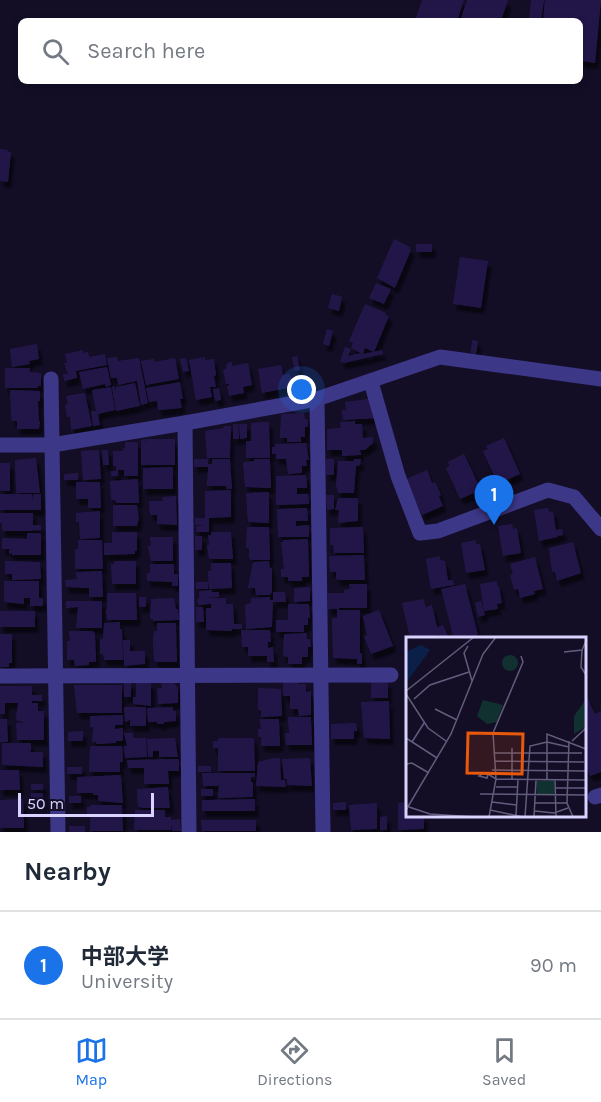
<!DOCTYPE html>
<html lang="en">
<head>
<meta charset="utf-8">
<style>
	body { margin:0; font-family:Karla,"Noto Sans JP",sans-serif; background:#f2f2f3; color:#1f2937 }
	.scale { position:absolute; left:18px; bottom:15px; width:136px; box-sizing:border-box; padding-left:6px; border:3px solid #d9d3ff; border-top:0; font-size:16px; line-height:21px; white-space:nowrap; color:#d9d3ff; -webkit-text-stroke:4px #130e26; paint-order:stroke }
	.you { position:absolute; left:302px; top:390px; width:21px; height:21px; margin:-15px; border:4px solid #fff; border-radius:50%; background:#1a73e8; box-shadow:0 0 0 9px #1a73e833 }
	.badge { display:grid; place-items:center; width:39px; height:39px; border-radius:50%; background:#1a73e8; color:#fff; font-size:20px; font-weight:700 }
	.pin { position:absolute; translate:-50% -50px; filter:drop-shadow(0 2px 3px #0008) }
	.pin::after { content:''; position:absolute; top:32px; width:21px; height:18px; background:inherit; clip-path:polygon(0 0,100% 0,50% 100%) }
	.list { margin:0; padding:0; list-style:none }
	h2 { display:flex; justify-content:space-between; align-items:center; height:78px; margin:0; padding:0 24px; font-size:26px }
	h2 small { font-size:20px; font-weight:400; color:#747a83 }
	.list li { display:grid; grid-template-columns:39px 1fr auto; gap:18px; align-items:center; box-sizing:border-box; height:108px; padding:0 24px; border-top:2px solid #e0e1e3 }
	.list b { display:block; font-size:22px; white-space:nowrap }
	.list p { margin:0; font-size:20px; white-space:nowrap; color:#747a83 }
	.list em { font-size:20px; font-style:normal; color:#747a83 }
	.icon { flex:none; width:33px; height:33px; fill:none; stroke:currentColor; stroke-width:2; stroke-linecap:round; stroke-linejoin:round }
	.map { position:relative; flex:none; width:601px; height:832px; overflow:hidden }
	.search { position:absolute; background:#fff; box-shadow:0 3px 9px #0003; left:18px; right:18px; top:18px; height:66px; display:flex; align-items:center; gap:15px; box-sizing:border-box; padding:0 21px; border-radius:9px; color:#747a83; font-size:22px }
	.sheet { height:186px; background:#fff }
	nav { display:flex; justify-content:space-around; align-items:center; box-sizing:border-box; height:84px; border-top:2px solid #e0e1e3; background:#fff; font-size:16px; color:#747a83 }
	nav a { display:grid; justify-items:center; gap:3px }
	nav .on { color:#1a73e8 }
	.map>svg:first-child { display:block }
</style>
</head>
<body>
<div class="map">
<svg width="601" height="832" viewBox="0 0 601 832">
	<defs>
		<filter id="shadow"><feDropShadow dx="3.5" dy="6" stdDeviation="1.5" flood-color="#0009"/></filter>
	</defs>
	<rect width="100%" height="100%" fill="#130e26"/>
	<g fill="#241948" filter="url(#shadow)">
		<path d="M422 0H464L457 21H415Z"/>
		<path d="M467 0H508L501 21H460Z"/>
		<path d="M531 0H544L541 21H529Z"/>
		<path d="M545 0H601L595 63 580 61V21H543Z"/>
		<path d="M0 149 8 150V152H11L8 182 0 181Z"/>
		<path d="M394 239 410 247 409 249 411 250 395 288 377 278Z"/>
		<rect x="416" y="244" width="16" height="8"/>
		<path d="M460 257 488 261 481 308 453 304Z"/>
		<path d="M376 283 391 289 384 304 369 298Z"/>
		<path d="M332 294 342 297 339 311 328 308Z"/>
		<path d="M365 304 386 313 385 315 389 316 374 352 365 348 363 354 382 350 383 354 344 363 340 361 345 347 351 349 348 356 361 353 351 348 353 343 349 341Z"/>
		<path d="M327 329 333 331 329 346 323 344Z"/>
		<path d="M472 340 478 341 476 354 471 353Z"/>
		<path d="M37 344 39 359 29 361 30 364 12 367 10 349Z"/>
		<path d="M83 350V353L88 352 89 357 105 354 107 365 76 371 77 378 64 381 63 374H68L64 363H67L65 354Z"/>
		<path d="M297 356 300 370 295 371 292 357Z"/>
		<path d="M117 357 118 361 139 358 148 403 141 405 137 381 118 385 117 378H111L107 358Z"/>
		<path d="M205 357V360L214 359 216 375 214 376 216 387H210L212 397 196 400 189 360Z"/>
		<path d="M175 358 179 379 146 385 141 361 154 359 155 362Z"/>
		<path d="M186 358 189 371 183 372 180 359Z"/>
		<path d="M232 362V366L248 363 252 385 243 387 244 393 229 396 227 386H229V384H226L223 370 226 369 227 363Z"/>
		<path d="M281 365 283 375 290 374 293 387 262 393 258 369Z"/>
		<path d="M107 367 111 385 106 387 105 384 83 389 79 372Z"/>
		<path d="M5 368H30V372L41 373V386H38V388H5Z"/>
		<path d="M180 382 183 399H180L182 408 161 410H158L157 401 149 402 146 388Z"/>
		<path d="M135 383 140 406 116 411 112 387 114 386 115 392 116 387Z"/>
		<path d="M111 387 115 410 98 414 100 425 93 426 91 411H96L92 390Z"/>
		<path d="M219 388 221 400 215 401 213 389Z"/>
		<path d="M10 390 40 391V401H38L39 421H40L39 429H17V421H12L11 415Z"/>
		<path d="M85 393 92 426 71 430 70 417H67L65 405 68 404 66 396Z"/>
		<path d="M376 398 378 418 343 420 342 410H346L345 402Z"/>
		<path d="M304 413 305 419H308V427H305V437H301V442H287V438H280L281 414Z"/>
		<path d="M355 421V424H362L363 438 373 437V443L365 450H360L361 455 342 456V450H327V429L341 428 340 422Z"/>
		<path d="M269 422 270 458H246V441H251V423Z"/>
		<path d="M233 424H238L239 439H233Z"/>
		<path d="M239 424H247V438L240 439Z"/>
		<path d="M224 426H231L230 458H207L205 431 224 428Z"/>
		<path d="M504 438 520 474 498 484 483 451 488 449 486 446Z"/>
		<path d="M145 439 146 445V439H175V465H141V440Z"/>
		<path d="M125 442H138V476H124V470H118V476H111V471H116V466H113V451H123V448H125Z"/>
		<path d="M306 443 309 460H306L307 466H302V473L288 474 286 459H276V454H272V447H275V444Z"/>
		<path d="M99 450 101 479 83 480 81 451Z"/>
		<path d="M102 450H108L109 465H103Z"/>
		<path d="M464 454 481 490 460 499 446 468 450 466 448 462Z"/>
		<path d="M36 458 40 493H16L15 460Z"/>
		<path d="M194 459H208V464H212V459H230L232 489H226V486H207L208 467H194Z"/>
		<path d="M254 459H270L271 488 245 487 243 462 254 461Z"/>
		<rect x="326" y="459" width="8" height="16"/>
		<path d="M354 459H361L360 465 356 466 354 493H338L336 485 338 461H354Z"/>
		<rect x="0" y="463" width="10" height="28"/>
		<path d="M173 467V489H143V468Z"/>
		<path d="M427 470 432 483 435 482 441 495 439 496 443 506 422 515 406 479Z"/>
		<path d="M78 473V480H64V474Z"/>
		<path d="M306 475 307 488H297V494H308L309 504 276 505V476Z"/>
		<path d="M138 479 139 503H116L115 500H111L110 481Z"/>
		<path d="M76 482H100L101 508H88V499H76Z"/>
		<path d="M231 490V517L209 518V532H196V526H207L195 525V518H205V491Z"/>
		<path d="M269 492V523L248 522 246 493Z"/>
		<path d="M0 494H32V501L33 494H41V510H0Z"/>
		<path d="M326 495H334V509L327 510Z"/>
		<path d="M176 496 177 525 157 524V515H150L149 501H163L162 497Z"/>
		<path d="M338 498H358V521L338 523 339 510H335Z"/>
		<path d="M113 505H137L139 518 137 526H113Z"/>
		<path d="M307 508 308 521H296V526L309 525V537H278L277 509Z"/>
		<path d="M548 508 549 512 553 511 556 530 562 529 563 535 557 536 558 537 539 541 534 510Z"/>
		<path d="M100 511V538L80 539 79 522H76V513Z"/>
		<path d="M0 513H33V525H41V530L27 531V524V531H4L2 530V523H0Z"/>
		<path d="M512 524 513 529 517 528 521 553 503 556 498 526Z"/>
		<path d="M247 527H269L270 560H251L249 558V549L246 547Z"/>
		<path d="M363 527 364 553H334L333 545H330V528Z"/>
		<path d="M112 532H137V551H135V554L104 555V543H112Z"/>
		<path d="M211 532H231L233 559H209L207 545H209L208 535H211Z"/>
		<path d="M27 533H41V555H12V553L9 554V550L11 549H2V538L27 539Z"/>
		<rect x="195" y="536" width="7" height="14"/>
		<path d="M150 537H173V561H151L148 546H151Z"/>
		<path d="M308 539 309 577H302V581H288V577H281V569H284L281 542H283V540Z"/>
		<path d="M78 540H102L103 569H75V549H78Z"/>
		<path d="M476 540V544H480L485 570 466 573 461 543Z"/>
		<path d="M573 542 581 573 557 581 555 572H552L549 548Z"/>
		<path d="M364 555 365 580H339L336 579V572H330L329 556Z"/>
		<path d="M440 556V560L445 561 448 580H453L454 585 431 589 426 559Z"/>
		<path d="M535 557 543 589 534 591 535 594 520 598 518 589 514 590 510 575 513 574 510 564Z"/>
		<path d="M5 561 40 562 41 579 12 580V574H5Z"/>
		<path d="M114 561H136V584H112L111 564H114Z"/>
		<path d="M269 561 270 568H272V592L270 595H256L255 588H248L253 562Z"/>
		<path d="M211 563H231L232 588 209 589 208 571H211Z"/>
		<path d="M150 564H174V574H178V586H172V582L147 581V573H150Z"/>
		<path d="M102 571 103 597H89V588L66 587 65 580 78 579 76 577V572Z"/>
		<path d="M4 581H39V598H43V606H30V598H24V604L4 602Z"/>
		<path d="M497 581V586H499L502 603 497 604 498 609 484 611 480 584Z"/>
		<rect x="196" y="582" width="12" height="7"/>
		<path d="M349 584H367V608H339V610H360V653H362V664H357V659L333 658 332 618H337V609H328V593H344V590L350 589Z"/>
		<path d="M465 584 478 635 470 638H442L440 635 422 638H410L402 603 423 599 426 607 432 605 437 627 443 625 448 636 453 635 441 589Z"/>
		<path d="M310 587V601L294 602V588Z"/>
		<path d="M212 590V592H219V597L205 598H226V604H233L234 624H242V629H232V631L206 630V608H211V604L198 605 197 599H199V591Z"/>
		<path d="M273 592H285L286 602H273Z"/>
		<path d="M107 593H136L137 620H107L106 610H107Z"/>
		<rect x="139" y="597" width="7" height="10"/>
		<path d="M270 597V600H273L272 627 246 629 245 605 251 603V598Z"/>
		<path d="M174 598 176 609H178L179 620 153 621V619H150L151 599Z"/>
		<path d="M66 601H102V628H76L78 607 66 608Z"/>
		<path d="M481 601 485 615 478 617 475 603Z"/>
		<path d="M288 604H309L310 618H308V625H304V632H276V620H288Z"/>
		<path d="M196 607H203L204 622H196Z"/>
		<path d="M379 610 393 646 371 654 364 636 367 635 363 616Z"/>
		<rect x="0" y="611" width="35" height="16"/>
		<path d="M120 622V629H122L123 660H104L103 654H100V639H103L104 623Z"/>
		<path d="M157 623H176L177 662H156L154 660 153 641 154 631H157Z"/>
		<path d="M241 630H270L271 642H268V648L273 647 274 662H267V656H248V647H242Z"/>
		<path d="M69 631H92L95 633 96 662H89V665L75 666 74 660H67V641H70Z"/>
		<path d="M307 633V639H310L311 647H308V657H302V664H288V657L283 656 284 634Z"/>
		<path d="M0 634H12V663H9V667H0Z"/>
		<path d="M123 640H130V651H145V664L124 666Z"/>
		<path d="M298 681V684H306V692L311 691V715L299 716 298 709H290V696H283V682Z"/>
		<rect x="371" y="682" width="17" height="16"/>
		<rect x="124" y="683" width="7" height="14"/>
		<path d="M136 683H151V706L133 704V697H136Z"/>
		<path d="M161 683H174L178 688V703L158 704 157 688H162Z"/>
		<path d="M74 685H122V713H77Z"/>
		<path d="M0 686H32V695H42V701H32V703H38V711H44V740H17L16 723 26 722 17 721 16 718 18 703H5V714H0Z"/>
		<path d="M258 688 281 689 282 716 261 717V710H258Z"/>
		<path d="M587 697 595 714 601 711V772L590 776 584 763V698Z"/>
		<path d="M389 701 390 739 364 738 361 702Z"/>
		<path d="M124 707H146V726H130V720L125 722Z"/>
		<path d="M173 707V711H176V721L164 722V724H157V722H148L147 708Z"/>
		<path d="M123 715V725H115V729L123 728V741H116V743L96 744V742H92L93 727H90V716Z"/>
		<path d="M288 717H311L312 745H286L285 733H289Z"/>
		<path d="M0 719H7L8 742H0Z"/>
		<path d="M260 719H279L280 746H261V737H258V729H261Z"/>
		<path d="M356 723 357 731H354V739H331V724Z"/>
		<path d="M83 731V741H68V732Z"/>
		<path d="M124 733H133V738H146L147 757 125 758 124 746H127Z"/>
		<path d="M175 738 178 757H159V751H153V757H148L147 739Z"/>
		<path d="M218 738H254L255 771H218V748H213V741H218Z"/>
		<path d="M2 743H31V751L29 752H43V767L2 765Z"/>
		<path d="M90 746H122L123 762H120V772H89Z"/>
		<path d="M274 758H280L281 780H285L286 787 256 786 258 762Z"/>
		<path d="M310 758 312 786 287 785V779H284L282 759Z"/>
		<path d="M179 759V771H168L169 784H144V768H128L127 760Z"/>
		<rect x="198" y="766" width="13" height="6"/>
		<rect x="67" y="767" width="15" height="7"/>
		<path d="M0 770H19L20 790H0Z"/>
		<path d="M202 773H255V777H251V782H253V797L218 798 219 779 218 786H203Z"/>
		<path d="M121 775 123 803 98 801V795H93V793H77V777Z"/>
		<rect x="31" y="784" width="12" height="6"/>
		<path d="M168 787 170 808H141V807H138L137 789Z"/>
		<rect x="201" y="789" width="12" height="7"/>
		<rect x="31" y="793" width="12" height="12"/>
		<rect x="69" y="796" width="12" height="7"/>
		<path d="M23 799 24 828H0V800Z"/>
		<path d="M255 799V811H202V800Z"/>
		<path d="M346 802V810H333V803Z"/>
		<path d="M408 802V816H424V829L398 830V803Z"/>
		<path d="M377 803V829L351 830 349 805Z"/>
		<path d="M90 805H122L123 831H90V815H87V807H90Z"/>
		<path d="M135 810H165V817H171V820L180 819 181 831H172L171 823V830H134Z"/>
		<path d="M387 816V830H380V817Z"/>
		<path d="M201 820H256V831H202Z"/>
		<rect x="69" y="826" width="16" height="6"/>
	</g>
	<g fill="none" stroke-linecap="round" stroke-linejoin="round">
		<g stroke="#3c3787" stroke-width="15">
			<path d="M51 379 58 832"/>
			<path d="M371 382 398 476 420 533 438 531 548 490 574 497 601 529"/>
			<path d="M317 399 323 832"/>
			<path d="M185 423 189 832"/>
			<path d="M0 445H52L185 423 317 399 440 357 601 379"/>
			<path d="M0 676 391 675"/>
			<path d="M595 797 601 795"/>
		</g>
	</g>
	<g transform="translate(406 637)">
		<rect width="180" height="180" fill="#130e26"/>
		<path d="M96 26a8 8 0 1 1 16 0a8 8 0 1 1-16 0ZM77 63 97 68 91 85 81 87 71 79ZM178 65V91L168 97V79ZM148 143V157H131L130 144Z" fill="#113030"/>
		<path d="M15 8 24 13 0 46V15Z" fill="#0a2049"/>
		<path fill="none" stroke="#625d7d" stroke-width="1.5" d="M62 9 58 16 66 44M176 13 175 30 180 38M158 15 176 13 180 4M0 54 68 0M0 57 22 91 40 104M8 62 24 48 63 35M29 72 51 83M0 101 31 121M163 104 161 166 167 180M166 104 180 91M6 105 18 86M88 116H176M89 124 178 125M0 127 6 126 23 136M86 133 180 134M82 137 81 141 73 139 78 136 82 137 90 142 180 143M106 142V111M141 143V97L180 112M149 143 150 180M90 150H112M149 151H180M74 157 180 158M86 165 111 168M129 166H161M0 169 24 177 69 180M0 173 45 97 77 17 90 0M84 173 117 180M129 174 148 176 162 171M110 178 112 143M83 180 90 142 87 96 117 25 115 19M119 180 124 109 141 105 163 110M128 180 130 143"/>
		<path fill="#e8590c" fill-opacity="0.15" stroke="#e8590c" stroke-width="3" d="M62 96 117 97 116 137 61 136Z"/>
		<rect width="180" height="180" fill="none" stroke="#d9d3ff" stroke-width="3"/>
	</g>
</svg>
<div class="scale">50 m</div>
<div class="you"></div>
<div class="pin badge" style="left:494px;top:525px">1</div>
<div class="search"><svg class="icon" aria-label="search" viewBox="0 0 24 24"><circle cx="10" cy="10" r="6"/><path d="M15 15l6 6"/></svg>Search here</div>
</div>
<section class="sheet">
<h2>Nearby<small></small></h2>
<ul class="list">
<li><span class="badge">1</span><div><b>中部大学</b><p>University</p></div><em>90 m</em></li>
</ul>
</section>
<nav>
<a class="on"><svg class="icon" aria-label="map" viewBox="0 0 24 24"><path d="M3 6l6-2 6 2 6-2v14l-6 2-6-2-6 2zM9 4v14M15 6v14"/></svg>Map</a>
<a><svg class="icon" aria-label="directions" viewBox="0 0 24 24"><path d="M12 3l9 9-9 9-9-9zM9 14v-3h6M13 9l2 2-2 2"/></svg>Directions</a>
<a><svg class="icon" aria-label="saved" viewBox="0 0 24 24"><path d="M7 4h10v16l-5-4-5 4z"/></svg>Saved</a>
</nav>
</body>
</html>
